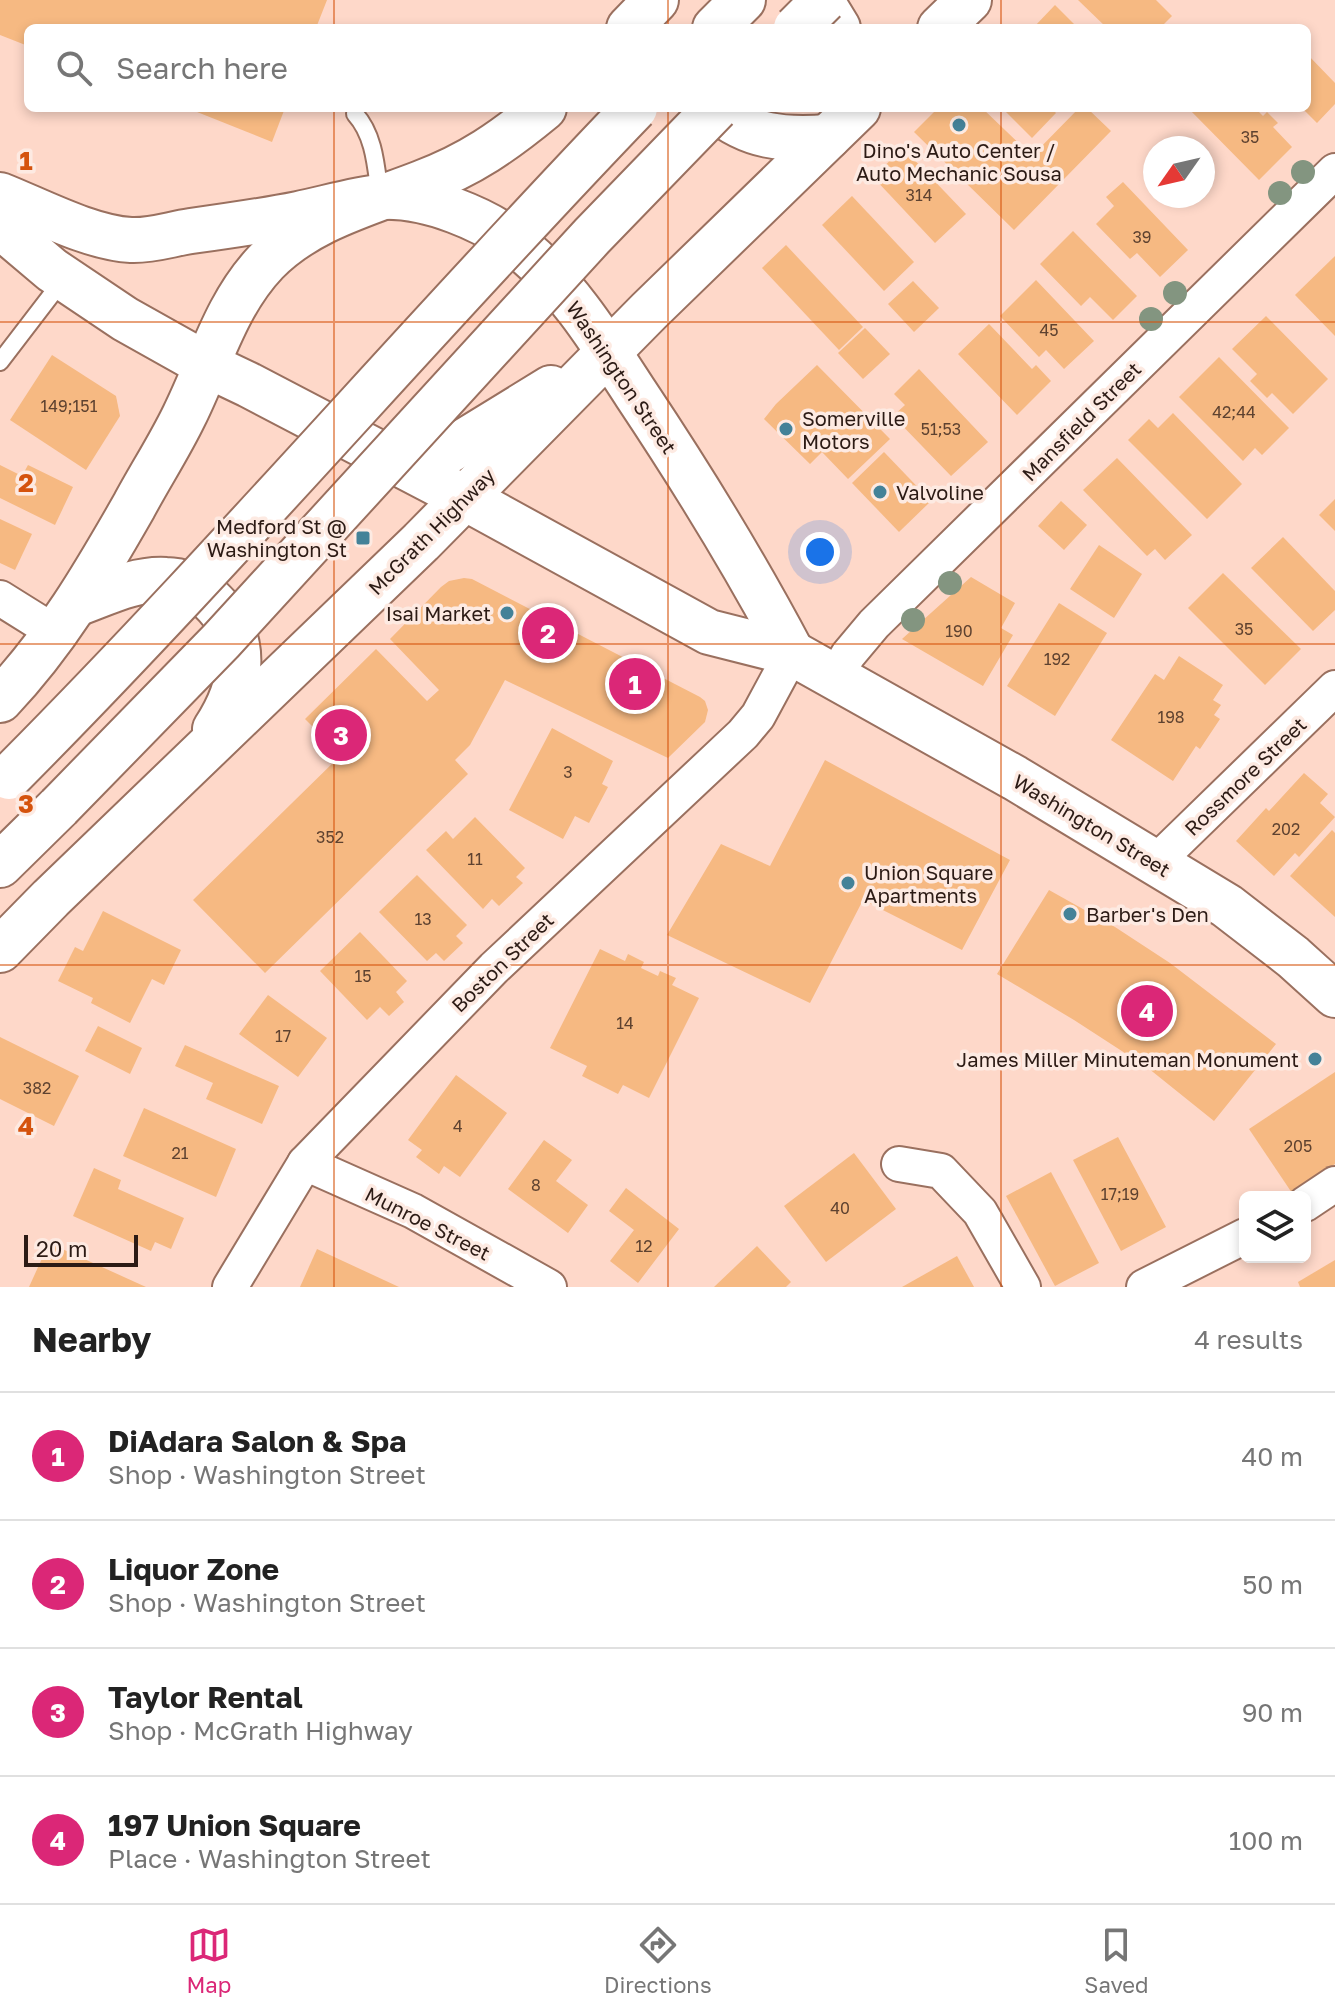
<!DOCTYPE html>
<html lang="en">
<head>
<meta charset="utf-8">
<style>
	body { margin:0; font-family:"Golos Text",sans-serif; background:#f2f2f2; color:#222 }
	.controls { position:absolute; right:24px; bottom:24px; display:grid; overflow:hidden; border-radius:12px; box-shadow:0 4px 12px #0003 }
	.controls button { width:72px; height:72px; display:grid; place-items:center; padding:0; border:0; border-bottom:2px solid #e0e0e0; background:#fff; color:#222; font:40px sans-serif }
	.compass { position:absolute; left:1143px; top:136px; width:72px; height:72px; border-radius:50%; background:#fff; box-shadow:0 4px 12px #0003; rotate:236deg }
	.scale { position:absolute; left:24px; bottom:20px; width:114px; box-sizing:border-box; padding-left:8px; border:4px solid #2c1b15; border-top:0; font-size:22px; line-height:28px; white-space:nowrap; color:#2c1b15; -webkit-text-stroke:6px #fdeae2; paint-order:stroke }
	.you { position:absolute; left:820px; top:552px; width:28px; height:28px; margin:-20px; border:6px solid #fff; border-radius:50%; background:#1a73e8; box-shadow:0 0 0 12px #1a73e833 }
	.badge { display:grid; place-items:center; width:52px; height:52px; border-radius:50%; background:#db2777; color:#fff; font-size:26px; font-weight:700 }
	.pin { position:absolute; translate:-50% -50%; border:4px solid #fff; box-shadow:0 2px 8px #0006 }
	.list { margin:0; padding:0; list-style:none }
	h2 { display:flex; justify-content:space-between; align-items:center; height:104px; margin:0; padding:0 32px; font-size:34px }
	h2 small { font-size:26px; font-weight:400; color:#767676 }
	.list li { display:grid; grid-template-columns:52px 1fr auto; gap:24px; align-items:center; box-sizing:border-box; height:128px; padding:0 32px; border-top:2px solid #e0e0e0 }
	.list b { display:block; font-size:30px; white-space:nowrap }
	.list p { margin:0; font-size:26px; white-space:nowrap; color:#767676 }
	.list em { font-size:26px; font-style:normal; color:#767676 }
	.icon { flex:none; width:44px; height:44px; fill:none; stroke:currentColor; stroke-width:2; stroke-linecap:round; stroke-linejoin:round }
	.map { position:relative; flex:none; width:1335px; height:1287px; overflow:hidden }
	.search { position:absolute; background:#fff; box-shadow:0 4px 12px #0003; left:24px; right:24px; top:24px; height:88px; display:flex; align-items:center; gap:20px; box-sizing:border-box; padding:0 28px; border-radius:12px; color:#767676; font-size:30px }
	.sheet { height:616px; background:#fff }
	nav { display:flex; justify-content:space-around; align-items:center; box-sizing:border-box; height:112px; border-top:2px solid #e0e0e0; background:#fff; font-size:22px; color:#767676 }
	nav a { display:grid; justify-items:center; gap:4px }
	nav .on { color:#db2777 }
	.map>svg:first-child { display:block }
</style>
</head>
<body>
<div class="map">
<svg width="1335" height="1287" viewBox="0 0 1335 1287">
	<rect width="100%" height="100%" fill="#fed8c9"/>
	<g fill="#f6b982">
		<path d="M0 0H327L316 28H28V46L0 35Z"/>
		<path d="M1078 0H1156L1172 16 1160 28H1107Z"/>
		<path d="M1055 5 1078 28H1033Z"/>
		<path d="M1307 54 1335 83V104L1317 123 1302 108H1307Z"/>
		<path d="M187 108H285L272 142Z"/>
		<path d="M938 108H982L1032 156 1079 108H1087L1111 131 1014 230 914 132Z"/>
		<path d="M1002 108H1051L1056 113 1032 138Z"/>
		<path d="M1188 108H1255L1263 116 1267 112 1278 123 1273 127 1292 147 1259 180Z"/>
		<path d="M903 148 966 214 935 243 873 177Z"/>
		<path d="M1123 182 1188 250 1160 277 1137 253 1130 259 1096 224 1114 206 1106 197Z"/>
		<path d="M852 196 914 262 884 291 822 225Z"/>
		<path d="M1073 231 1137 296 1113 320 1090 297 1081 306 1040 264Z"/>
		<path d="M786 245 863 327 839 350 762 268Z"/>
		<path d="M1335 256V336L1295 295Z"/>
		<path d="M1036 280 1094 341 1064 369 1046 350 1039 357 1000 316Z"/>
		<path d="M913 281 939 308 914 332 888 304Z"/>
		<path d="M1266 316 1328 379 1293 414 1272 393 1267 398 1250 381 1257 374 1232 349Z"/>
		<path d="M989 324 1032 369 1036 365 1051 381 1017 415 958 354Z"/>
		<path d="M865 328 890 354 863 379 838 353Z"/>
		<path d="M52 355 116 396 120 416 86 470 10 420Z"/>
		<path d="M1219 357 1289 428 1262 455 1255 448 1243 461 1179 397Z"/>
		<path d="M817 365 890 439 848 479 822 452 810 464 764 419 776 404Z"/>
		<path d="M919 369 988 442 951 476 893 416 905 405 894 394Z"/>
		<path d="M1173 413 1242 484 1207 519 1128 440 1149 419 1158 428Z"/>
		<path d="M884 452 931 501 899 532 852 483Z"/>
		<path d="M1117 458 1192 535 1165 560 1155 549 1147 556 1083 490Z"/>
		<path d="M0 465 22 476 28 465 73 487 55 525 0 498Z"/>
		<path d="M1335 499V531L1319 515Z"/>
		<path d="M1061 501 1087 525 1064 550 1038 526Z"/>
		<path d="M0 519 32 534 15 570 0 563Z"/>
		<path d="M1283 537 1335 591V610L1313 631 1251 568Z"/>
		<path d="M1099 545 1142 574 1114 618 1070 589Z"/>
		<path d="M1223 573 1301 649 1265 685 1188 608Z"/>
		<path d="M971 577 1015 603 1001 628 1013 635 983 686 902 639Z"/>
		<path d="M464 578 472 579 700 697 705 701 708 710 705 722 668 758 505 680 470 745 455 760 468 774 265 973 193 900 341 755 305 719 376 649 427 701 439 690 390 639 441 587 449 581Z"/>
		<path d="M1059 603 1107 633 1055 716 1007 686Z"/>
		<path d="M1179 656 1223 685 1213 700 1221 705 1214 715 1220 719 1200 749 1196 746 1173 781 1111 740 1155 674 1164 680Z"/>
		<path d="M552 728 613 761 602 784 608 787 589 823 575 816 563 839 509 810Z"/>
		<path d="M825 760 1010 860 962 950 863 900 810 1003 667 935 721 844 770 866Z"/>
		<path d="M1304 773 1328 794 1320 803 1335 817 1299 857 1295 853 1274 876 1236 841 1266 808 1269 811Z"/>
		<path d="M475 817 525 868 516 877 523 883 499 906 492 899 483 909 426 850 446 831 453 839Z"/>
		<path d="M1332 830 1335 833V917L1290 876Z"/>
		<path d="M417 875 467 925 456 936 463 943 444 961 436 953 427 961 379 912Z"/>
		<path d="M1049 890 1115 927 1170 963 1276 1044 1214 1121 1148 1068 1074 1020 997 974Z"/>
		<path d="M103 911 181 950 164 985 152 979 130 1023 91 1003 93 998 58 981 75 947 83 951Z"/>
		<path d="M360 932 407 981 396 992 404 1002 389 1016 380 1007 367 1020 320 971Z"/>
		<path d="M600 949 625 961 628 954 644 962 641 968 658 976 660 971 676 978 672 985 699 998 649 1098 623 1085 618 1094 582 1076 587 1066 550 1048Z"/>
		<path d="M268 995 327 1038 298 1077 239 1034Z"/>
		<path d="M98 1026 142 1048 130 1074 85 1051Z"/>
		<path d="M0 1037 79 1076 54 1126 0 1099Z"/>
		<path d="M185 1045 279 1086 262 1124 206 1099 213 1083 175 1066Z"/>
		<path d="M1335 1072V1164L1292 1193 1249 1129Z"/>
		<path d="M456 1075 507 1113 460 1177 444 1166 439 1174 416 1157 422 1150 408 1140Z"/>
		<path d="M144 1108 236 1149 216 1197 123 1156Z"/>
		<path d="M1118 1137 1166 1227 1121 1251 1073 1160Z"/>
		<path d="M544 1140 572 1160 556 1181 588 1205 568 1233 508 1189Z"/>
		<path d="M854 1153 896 1209 826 1262 784 1206Z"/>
		<path d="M94 1168 121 1180 118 1189 184 1218 171 1249 155 1242 151 1251 73 1216Z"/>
		<path d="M1051 1172 1099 1263 1055 1286 1006 1196Z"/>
		<path d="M626 1188 679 1229 638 1283 610 1261 634 1230 609 1211Z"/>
		<path d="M49 1243 146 1287H29Z"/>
		<path d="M757 1246 791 1282 786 1287H714Z"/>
		<path d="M317 1249 399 1287H300Z"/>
		<path d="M957 1256 974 1287H902Z"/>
		<path d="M1335 1260V1287H1300L1298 1282Z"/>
	</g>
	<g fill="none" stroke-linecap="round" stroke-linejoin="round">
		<g stroke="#9a705f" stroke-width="20">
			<g id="service">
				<path d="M355 114C375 136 376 168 380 196"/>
				<path d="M0 362 62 281"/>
			</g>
		</g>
		<g stroke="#9a705f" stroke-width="38">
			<g id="minor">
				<path d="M0 598 56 633"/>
				<path d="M835 677 848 655 874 624 1335 171"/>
				<path d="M1155 863 1335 688"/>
				<path d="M305 1163 413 1211 549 1287"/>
				<path d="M899 1164 941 1171 980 1212 1023 1287"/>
				<path d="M1305 1204 1335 1184"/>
				<path d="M230 1287 305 1163 494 968 743 734 758 716 792 653"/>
				<path d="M1144 1287 1245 1236"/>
			</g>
		</g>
		<g stroke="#9a705f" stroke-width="48">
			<g id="primary">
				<path d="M821 0 838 28"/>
				<path d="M629 28 656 0"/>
				<path d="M940 28 969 0"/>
				<path d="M714 108C750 138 783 140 828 137"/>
				<path d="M0 195C38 210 90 238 131 240 151 241 171 234 191 231 227 226 263 221 298 214 323 209 357 199 381 197 427 195 487 219 521 248 569 288 602 342 636 394 692 478 745 564 792 653"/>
				<path d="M0 226 52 270 125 319 207 365 249 385 465 498 709 632 792 653 1015 778 1227 906 1293 957 1335 995"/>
				<path d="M402 465 423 463 442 455 551 388"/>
				<path d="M76 604C104 594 135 578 166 580 183 580 197 587 210 599 251 637 243 686 215 729"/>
				<path d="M0 700C56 641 94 576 134 506 150 476 169 447 184 416 210 364 225 305 266 262 308 219 367 204 421 183 470 165 504 141 544 108"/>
				<path d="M0 950 51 898 421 542 649 311 858 108"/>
			</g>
		</g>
		<g stroke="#9a705f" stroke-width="48">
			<g id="trunk">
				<path d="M715 28 743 0"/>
				<path d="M0 865 59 807"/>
			</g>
		</g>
		<use href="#service" stroke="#fff" stroke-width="16"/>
		<use href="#minor" stroke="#fff" stroke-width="34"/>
		<use href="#primary" stroke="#fff" stroke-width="44"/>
		<use href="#trunk" stroke="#fff" stroke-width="44"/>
		<g stroke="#9a705f" stroke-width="48" stroke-linecap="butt">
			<g id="trunk-bridge">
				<path d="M796 28 824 0"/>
				<path d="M9 777C224 561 423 328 635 108"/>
				<path d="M59 807 221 641 592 236 716 108"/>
			</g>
		</g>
		<use href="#trunk-bridge" stroke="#fff" stroke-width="44"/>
	</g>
	<g fill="#839580">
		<circle cx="1303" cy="172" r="12"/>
		<circle cx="1280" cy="193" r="12"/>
		<circle cx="1175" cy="293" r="12"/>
		<circle cx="1151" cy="319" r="12"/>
		<circle cx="950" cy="583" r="12"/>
		<circle cx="913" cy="620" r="12"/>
	</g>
	<path fill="none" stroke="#d5530d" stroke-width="2" stroke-opacity="0.55" d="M334 0V28M668 0V28M1001 0V28M334 108V1287M668 108V1287M1001 108V1287M0 322H1335M0 644H1335M0 965H1335"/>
	<g fill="#448298" stroke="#fdeae2" stroke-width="3">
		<circle cx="959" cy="125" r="8"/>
		<circle cx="786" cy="429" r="8"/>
		<circle cx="880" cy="492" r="8"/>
		<rect x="355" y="530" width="16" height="16" rx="4"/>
		<circle cx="507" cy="613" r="8"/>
		<circle cx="848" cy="883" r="8"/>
		<circle cx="1070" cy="914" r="8"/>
		<circle cx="1315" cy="1059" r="8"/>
	</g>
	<g text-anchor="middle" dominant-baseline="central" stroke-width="7" stroke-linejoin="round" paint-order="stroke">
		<g font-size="16" fill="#5e4230">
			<text x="1250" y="137">35</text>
			<text x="919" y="195">314</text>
			<text x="1142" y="237">39</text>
			<text x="1049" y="330">45</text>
			<text x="69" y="406">149;151</text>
			<text x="1234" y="412">42;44</text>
			<text x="941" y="429">51;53</text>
			<text x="1244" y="629">35</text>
			<text x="959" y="631">190</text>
			<text x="1057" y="659">192</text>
			<text x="1171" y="717">198</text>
			<text x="568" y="772">3</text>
			<text x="1286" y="829">202</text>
			<text x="330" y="837">352</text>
			<text x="475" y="859">11</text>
			<text x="423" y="919">13</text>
			<text x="363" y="976">15</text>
			<text x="625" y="1023">14</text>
			<text x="283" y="1036">17</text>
			<text x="37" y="1088">382</text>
			<text x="458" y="1126">4</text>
			<text x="1298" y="1146">205</text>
			<text x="180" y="1153">21</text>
			<text x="536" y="1185">8</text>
			<text x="1120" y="1194">17;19</text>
			<text x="840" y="1208">40</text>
			<text x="644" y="1246">12</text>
		</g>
		<g font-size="20" fill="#2c1b15" stroke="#fdeae2" text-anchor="start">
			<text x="959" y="150" text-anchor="middle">Dino's Auto Center /<tspan x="959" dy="23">Auto Mechanic Sousa</tspan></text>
			<text x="802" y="418">Somerville<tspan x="802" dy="23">Motors</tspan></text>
			<text x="896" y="492">Valvoline</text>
			<text x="347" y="526" text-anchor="end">Medford St @<tspan x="347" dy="23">Washington St</tspan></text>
			<text x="491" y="613" text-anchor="end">Isai Market</text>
			<text x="864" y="872">Union Square<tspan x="864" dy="23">Apartments</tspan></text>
			<text x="1086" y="914">Barber's Den</text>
			<text x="1299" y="1059" text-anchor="end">James Miller Minuteman Monument</text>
		</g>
		<g font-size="20" fill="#2c1b15" stroke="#fdeae2">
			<text transform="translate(622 377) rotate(56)">Washington Street</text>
			<text transform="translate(1081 421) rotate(-45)">Mansfield Street</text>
			<text transform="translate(431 531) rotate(-45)">McGrath Highway</text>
			<text transform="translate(1245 776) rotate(-44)">Rossmore Street</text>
			<text transform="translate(1092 825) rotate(31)">Washington Street</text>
			<text transform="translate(502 962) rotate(-44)">Boston Street</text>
			<text transform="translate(428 1223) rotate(27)">Munroe Street</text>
		</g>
	</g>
	<g font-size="26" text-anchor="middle" font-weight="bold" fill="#d5530d" stroke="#fdeae2" stroke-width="7" stroke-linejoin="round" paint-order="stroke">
		<text x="26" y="170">1</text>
		<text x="26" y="492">2</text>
		<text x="26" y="813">3</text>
		<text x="26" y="1135">4</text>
	</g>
</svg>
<div class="controls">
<button><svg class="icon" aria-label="layers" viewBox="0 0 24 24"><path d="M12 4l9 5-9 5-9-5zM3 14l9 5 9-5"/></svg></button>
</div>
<svg class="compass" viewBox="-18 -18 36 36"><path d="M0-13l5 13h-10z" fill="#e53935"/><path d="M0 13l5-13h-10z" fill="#767676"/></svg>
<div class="scale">20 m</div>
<div class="you"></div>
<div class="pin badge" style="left:635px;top:684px">1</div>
<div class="pin badge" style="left:548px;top:633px">2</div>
<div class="pin badge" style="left:341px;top:735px">3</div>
<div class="pin badge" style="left:1147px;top:1011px">4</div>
<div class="search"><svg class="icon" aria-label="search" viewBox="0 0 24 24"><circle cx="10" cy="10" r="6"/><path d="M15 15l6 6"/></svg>Search here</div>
</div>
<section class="sheet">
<h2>Nearby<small>4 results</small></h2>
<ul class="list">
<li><span class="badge">1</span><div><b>DiAdara Salon &amp; Spa</b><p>Shop · Washington Street</p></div><em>40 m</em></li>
<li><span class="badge">2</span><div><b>Liquor Zone</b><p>Shop · Washington Street</p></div><em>50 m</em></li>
<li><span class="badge">3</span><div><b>Taylor Rental</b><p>Shop · McGrath Highway</p></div><em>90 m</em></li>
<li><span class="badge">4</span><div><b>197 Union Square</b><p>Place · Washington Street</p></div><em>100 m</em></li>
</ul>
</section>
<nav>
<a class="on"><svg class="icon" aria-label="map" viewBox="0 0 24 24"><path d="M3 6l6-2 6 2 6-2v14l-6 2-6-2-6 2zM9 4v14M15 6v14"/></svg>Map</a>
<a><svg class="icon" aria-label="directions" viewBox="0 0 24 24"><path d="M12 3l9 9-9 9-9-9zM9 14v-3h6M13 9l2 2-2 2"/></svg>Directions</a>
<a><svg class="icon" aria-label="saved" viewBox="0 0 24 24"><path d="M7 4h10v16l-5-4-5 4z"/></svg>Saved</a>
</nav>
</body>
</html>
